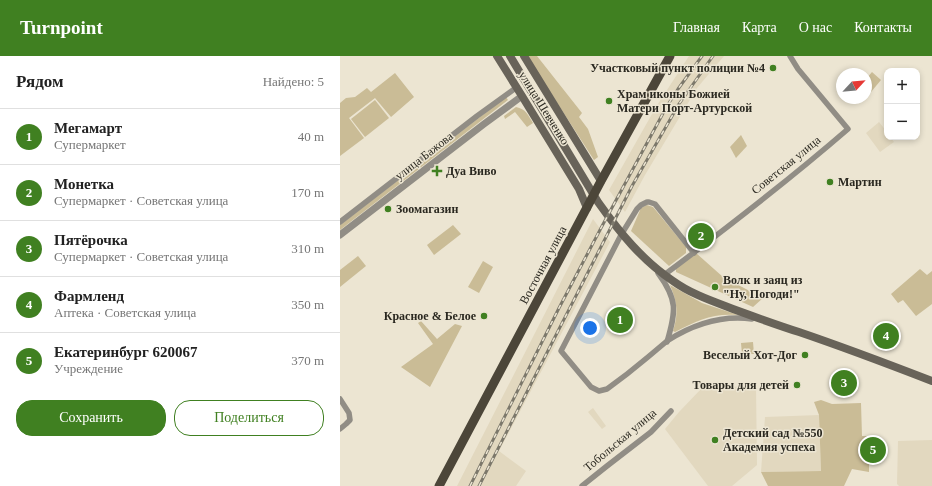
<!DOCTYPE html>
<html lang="ru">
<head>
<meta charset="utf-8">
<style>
	body { margin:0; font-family:"Times New Roman",serif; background:#f2f2f2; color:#222 }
	.controls { position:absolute; right:12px; top:12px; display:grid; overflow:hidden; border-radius:8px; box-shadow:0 2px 6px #0003 }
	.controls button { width:36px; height:36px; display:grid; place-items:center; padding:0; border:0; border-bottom:1px solid #e0e0e0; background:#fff; color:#222; font:20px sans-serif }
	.compass { position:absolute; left:496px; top:12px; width:36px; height:36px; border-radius:50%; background:#fff; box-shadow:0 2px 6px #0003; rotate:64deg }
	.you { position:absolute; left:250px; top:272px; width:14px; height:14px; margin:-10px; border:3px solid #fff; border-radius:50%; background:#1a73e8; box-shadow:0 0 0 6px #1a73e833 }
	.badge { display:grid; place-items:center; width:26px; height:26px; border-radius:50%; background:#408021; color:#fff; font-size:13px; font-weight:700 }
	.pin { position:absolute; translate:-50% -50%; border:2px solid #fff; box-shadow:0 1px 4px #0006 }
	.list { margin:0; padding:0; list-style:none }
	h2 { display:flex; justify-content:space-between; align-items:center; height:52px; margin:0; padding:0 16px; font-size:17px }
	h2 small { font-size:13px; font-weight:400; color:#767676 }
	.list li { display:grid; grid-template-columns:26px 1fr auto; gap:12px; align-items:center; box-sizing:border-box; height:56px; padding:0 16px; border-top:1px solid #e0e0e0 }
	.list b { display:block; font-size:15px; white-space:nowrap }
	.list p { margin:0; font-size:13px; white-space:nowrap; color:#767676 }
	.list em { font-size:13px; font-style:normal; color:#767676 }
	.actions { display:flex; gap:8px; padding:12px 16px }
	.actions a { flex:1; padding:9px 0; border:1px solid #408021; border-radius:16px; text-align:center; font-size:14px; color:#408021 }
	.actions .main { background:#408021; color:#fff }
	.map { position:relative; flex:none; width:592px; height:430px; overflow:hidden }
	header { display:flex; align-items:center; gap:24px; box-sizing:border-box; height:56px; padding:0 20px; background:#408021; color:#fff }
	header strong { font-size:19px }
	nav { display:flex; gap:22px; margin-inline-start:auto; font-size:14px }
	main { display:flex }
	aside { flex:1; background:#fff }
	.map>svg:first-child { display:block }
</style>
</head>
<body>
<header>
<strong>Turnpoint</strong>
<nav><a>Главная</a><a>Карта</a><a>О нас</a><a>Контакты</a></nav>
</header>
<main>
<aside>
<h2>Рядом<small>Найдено: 5</small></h2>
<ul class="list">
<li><span class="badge">1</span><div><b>Мегамарт</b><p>Супермаркет</p></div><em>40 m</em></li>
<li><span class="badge">2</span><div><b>Монетка</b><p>Супермаркет · Советская улица</p></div><em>170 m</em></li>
<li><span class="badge">3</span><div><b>Пятёрочка</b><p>Супермаркет · Советская улица</p></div><em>310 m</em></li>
<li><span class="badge">4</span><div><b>Фармленд</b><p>Аптека · Советская улица</p></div><em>350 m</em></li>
<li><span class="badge">5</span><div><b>Екатеринбург 620067</b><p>Учреждение</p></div><em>370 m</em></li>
</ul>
<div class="actions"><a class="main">Сохранить</a><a>Поделиться</a></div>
</aside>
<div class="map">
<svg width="592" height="430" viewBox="0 0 592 430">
	<rect width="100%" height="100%" fill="#ece5d2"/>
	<g fill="#e2d8bf">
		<path d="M349 0H384L357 32 305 119 285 156 269 134 316 51Z"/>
		<path d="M539 66 547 76V81H550L554 86 540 96 526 77Z"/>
		<path d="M253 163 270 186 159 395 186 415 176 430H117Z"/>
		<path d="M416 330 417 409 392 430H368L325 373 339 356 362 332Z"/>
		<path d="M253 352 266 370 262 373 248 356Z"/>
		<path d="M479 359 481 415 421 416 425 361Z"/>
		<path d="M592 384V430H559L557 428 558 385Z"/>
	</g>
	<g fill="#cabc96">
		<path d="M187 0H197L242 57 239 61 248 73 258 101 254 104Z"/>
		<path d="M532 16 541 24 531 36 526 29V23Z"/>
		<path d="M55 17 74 41 51 61 35 42 9 62 24 82 0 100V47L6 42 15 41 27 32 31 36Z"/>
		<path d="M166 41 168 44 0 174V169Z"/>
		<path d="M35 44 49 62 25 81 11 63Z"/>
		<path d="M176 51C186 53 188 59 193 67L187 71 175 56 165 63 164 60Z"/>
		<path d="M401 79 407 90 396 102 390 91Z"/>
		<path d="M307 149 313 151 346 191V197L329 210 291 175 301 152Z"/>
		<path d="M113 169 121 178 94 199 87 189Z"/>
		<path d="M356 197 383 221 423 242 413 251 336 216V212Z"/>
		<path d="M18 200 26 210 0 231V214Z"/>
		<path d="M143 205 153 211 139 237 128 231Z"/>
		<path d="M580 213 587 219 592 215V248L576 260 563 244 558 247 551 238Z"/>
		<path d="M330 229 362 247 398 259C372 257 358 264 335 276L333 275C339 257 337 246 330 229Z"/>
		<path d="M81 265 97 283 115 268 122 270 90 331 61 311 93 288 78 267Z"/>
		<path d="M413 286 414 298H402L401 287Z"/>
		<path d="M481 344 492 348 521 347 522 380H529V416L512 413 504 430H428L421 416 481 415 479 359 474 346Z"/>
	</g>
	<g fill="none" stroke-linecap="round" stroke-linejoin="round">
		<g stroke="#918d85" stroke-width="5.5">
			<path d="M0 166 137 60 177 31"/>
			<path d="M354 197 315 148 309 146H307L301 149 297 153 281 179 221 295 251 331 259 335 267 333C281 323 295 312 308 301 314 296 321 290 327 285 352 269 382 259 412 263"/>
			<path d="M318 217C338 244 336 255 327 286"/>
			<path d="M324 219C387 172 449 124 508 73L458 13 450 0"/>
			<path d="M0 343 9 357 10 364 6 368 0 373"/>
			<path d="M242 430 267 410 311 376 331 355"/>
		</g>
		<path stroke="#918d85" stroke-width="7" d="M0 179 144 68 182 40"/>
		<g stroke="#686359" stroke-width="8">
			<path d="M157 0 182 40 239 133 247 152"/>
			<path d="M170 0 258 146C280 177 302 204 333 225 351 238 372 245 393 253 415 261 437 269 459 276 503 291 548 308 592 325"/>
			<path d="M184 0 261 125"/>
		</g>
		<path stroke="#4c4639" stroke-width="9" d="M99 430 261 125 330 0"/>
		<g stroke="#7c786b" stroke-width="3">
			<g id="rail">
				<path d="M130 430 219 252 261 172 327 50 338 33 362 0"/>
				<path d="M139 430 292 130 339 48 373 0"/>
			</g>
		</g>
		<use href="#rail" stroke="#ece5d2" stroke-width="1.5" stroke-dasharray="4.5" stroke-linecap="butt"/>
	</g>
	<g fill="#408021" stroke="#ece5d2" stroke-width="1.5">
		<circle cx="433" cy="12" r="4"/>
		<circle cx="269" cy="45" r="4"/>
		<path d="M95 109h4v4h4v4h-4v4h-4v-4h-4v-4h4z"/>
		<circle cx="490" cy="126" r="4"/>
		<circle cx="48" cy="153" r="4"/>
		<circle cx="375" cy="231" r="4"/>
		<circle cx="144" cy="260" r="4"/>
		<circle cx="465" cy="299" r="4"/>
		<circle cx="457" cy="329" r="4"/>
		<circle cx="375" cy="384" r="4"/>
	</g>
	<g text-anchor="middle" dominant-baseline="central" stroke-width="3" stroke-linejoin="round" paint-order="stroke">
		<g font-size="12" font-weight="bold" fill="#2a2820" stroke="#ece5d2" text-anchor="start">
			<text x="425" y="12" text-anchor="end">Участковый пункт полиции №4</text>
			<text x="277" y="38">Храм иконы Божией<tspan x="277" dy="14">Матери Порт-Артурской</tspan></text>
			<text x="106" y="115">Дуа Виво</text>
			<text x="498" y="126">Мартин</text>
			<text x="56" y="153">Зоомагазин</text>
			<text x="383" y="224">Волк и заяц из<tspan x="383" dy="14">"Ну, Погоди!"</tspan></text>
			<text x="136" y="260" text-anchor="end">Красное &amp; Белое</text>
			<text x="457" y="299" text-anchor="end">Веселый Хот-Дог</text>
			<text x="449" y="329" text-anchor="end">Товары для детей</text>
			<text x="383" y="377">Детский сад №550<tspan x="383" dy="14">Академия успеха</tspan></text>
		</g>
		<g font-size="12" fill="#2a2820" stroke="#ece5d2">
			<text transform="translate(204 52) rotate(58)">улица Шевченко</text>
			<text transform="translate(84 100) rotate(-38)">улица Бажова</text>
			<text transform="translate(446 109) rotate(-39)">Советская улица</text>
			<text transform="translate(203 209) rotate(-62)">Восточная улица</text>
			<text transform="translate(280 384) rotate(-40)">Тобольская улица</text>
		</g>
	</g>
</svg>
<div class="controls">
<button>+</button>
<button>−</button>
</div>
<svg class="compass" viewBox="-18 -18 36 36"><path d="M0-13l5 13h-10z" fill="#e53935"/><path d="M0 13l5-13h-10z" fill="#767676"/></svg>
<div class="you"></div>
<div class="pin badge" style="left:280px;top:264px">1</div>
<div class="pin badge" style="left:361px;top:180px">2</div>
<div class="pin badge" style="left:504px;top:327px">3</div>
<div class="pin badge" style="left:546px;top:280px">4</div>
<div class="pin badge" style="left:533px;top:394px">5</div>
</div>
</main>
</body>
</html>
